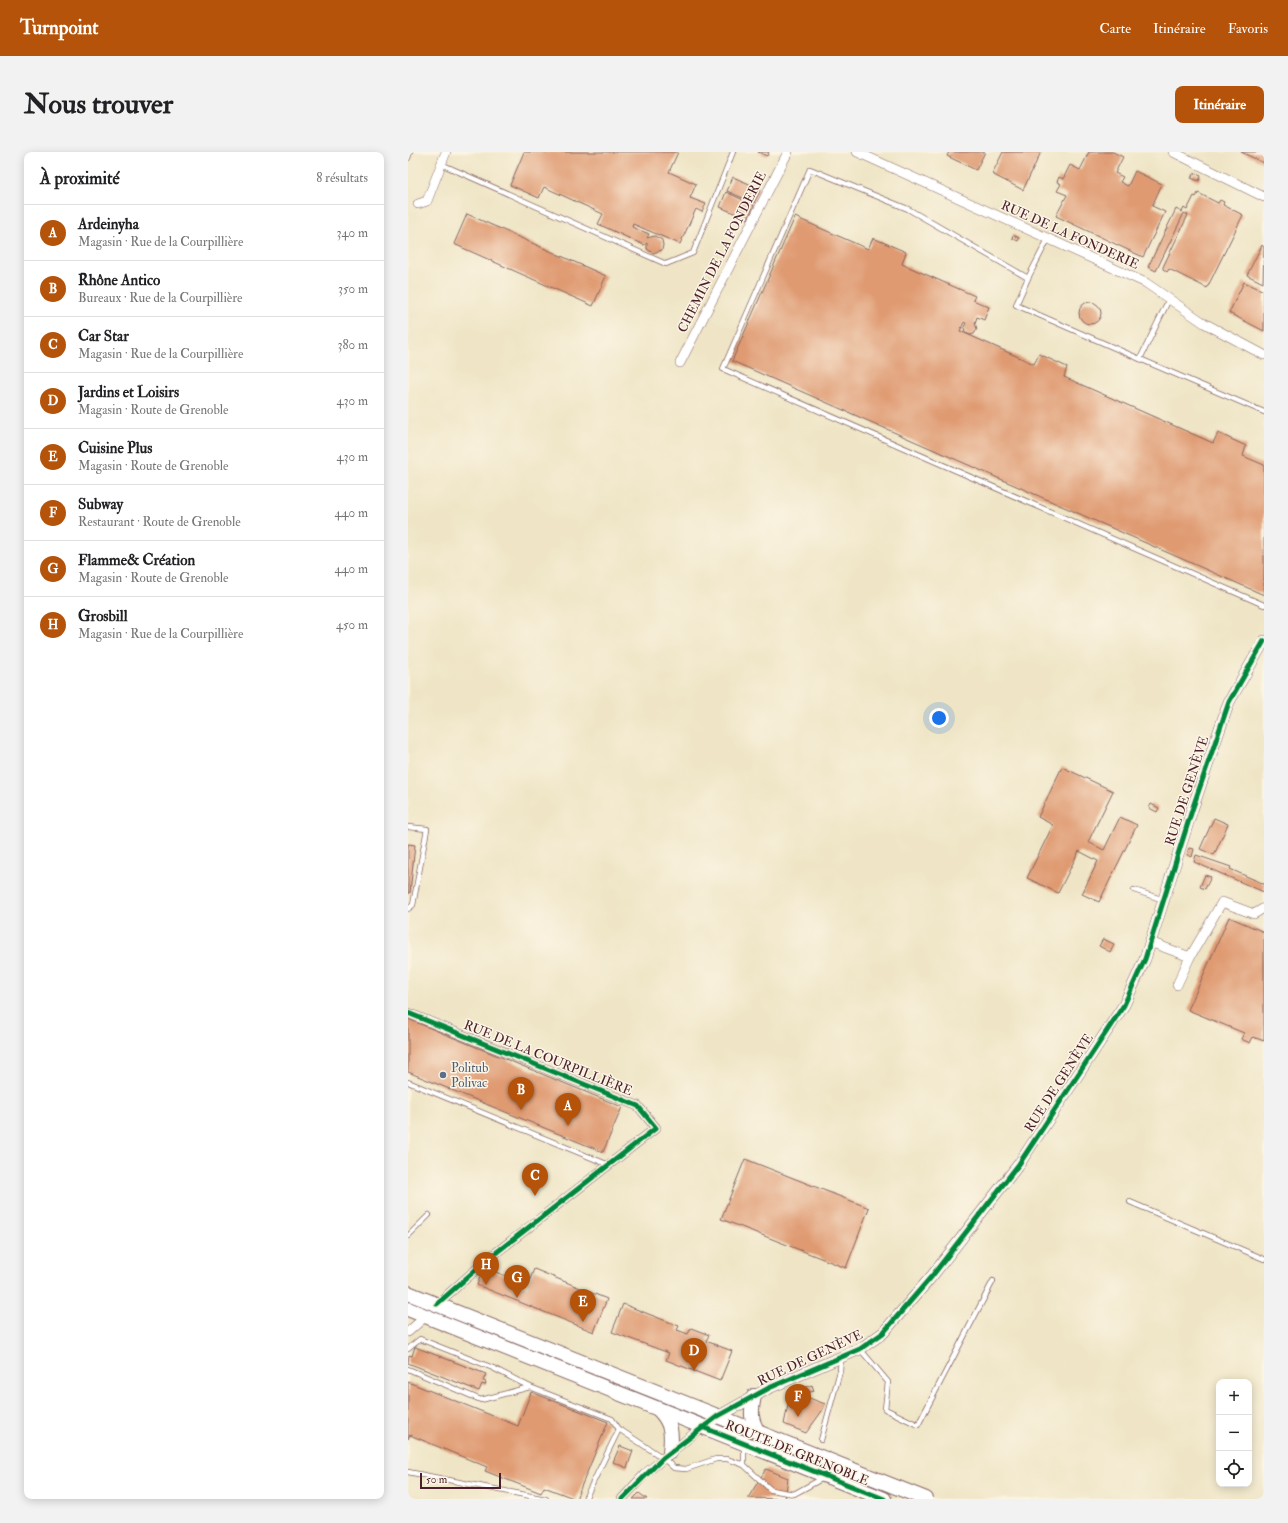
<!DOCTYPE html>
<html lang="fr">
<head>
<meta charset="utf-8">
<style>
	body { margin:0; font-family:"IM FELL Double Pica",serif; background:#f2f2f2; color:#202124 }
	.controls { position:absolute; right:12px; bottom:12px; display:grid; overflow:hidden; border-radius:8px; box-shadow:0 2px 10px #0003 }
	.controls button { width:36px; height:36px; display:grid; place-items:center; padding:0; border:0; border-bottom:1px solid #e0e0e0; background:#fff; color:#202124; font:20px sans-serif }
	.scale { position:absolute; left:12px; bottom:10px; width:81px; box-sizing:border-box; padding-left:4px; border:2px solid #4a1f2b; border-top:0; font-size:11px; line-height:14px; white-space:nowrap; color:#4a1f2b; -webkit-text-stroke:3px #fcf5e5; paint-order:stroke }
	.you { position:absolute; left:531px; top:566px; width:14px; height:14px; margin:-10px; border:3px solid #fff; border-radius:50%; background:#1a73e8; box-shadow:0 0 0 6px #1a73e833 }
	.badge { display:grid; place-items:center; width:26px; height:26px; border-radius:50%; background:#b45309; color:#fff; font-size:13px; font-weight:700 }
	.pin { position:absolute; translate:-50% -33px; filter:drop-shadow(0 1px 2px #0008) }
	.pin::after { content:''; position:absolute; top:21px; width:14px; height:12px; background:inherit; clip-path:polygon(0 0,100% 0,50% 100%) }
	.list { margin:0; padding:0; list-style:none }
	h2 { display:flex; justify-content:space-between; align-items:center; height:52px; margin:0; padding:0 16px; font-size:17px }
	h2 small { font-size:13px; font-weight:400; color:#757577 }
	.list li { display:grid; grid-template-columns:26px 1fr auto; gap:12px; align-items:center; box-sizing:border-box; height:56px; padding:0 16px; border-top:1px solid #e0e0e0 }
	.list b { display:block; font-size:15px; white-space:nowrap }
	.list p { margin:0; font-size:13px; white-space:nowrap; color:#757577 }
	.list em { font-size:13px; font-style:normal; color:#757577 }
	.icon { flex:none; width:22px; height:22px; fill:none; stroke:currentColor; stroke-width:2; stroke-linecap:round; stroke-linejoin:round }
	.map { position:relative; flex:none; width:856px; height:1347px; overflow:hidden; border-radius:8px }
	header { display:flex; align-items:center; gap:24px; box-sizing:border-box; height:56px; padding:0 20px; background:#b45309; color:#fff }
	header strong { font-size:19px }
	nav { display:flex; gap:22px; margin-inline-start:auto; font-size:14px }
	.intro { display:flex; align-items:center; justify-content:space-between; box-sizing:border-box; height:96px; padding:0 24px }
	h1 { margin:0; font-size:28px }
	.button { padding:10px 18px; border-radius:8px; background:#b45309; color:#fff; font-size:14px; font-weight:700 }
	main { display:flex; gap:24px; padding:0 24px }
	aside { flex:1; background:#fff; border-radius:8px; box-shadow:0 2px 10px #0003 }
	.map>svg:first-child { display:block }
</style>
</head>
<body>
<header>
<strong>Turnpoint</strong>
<nav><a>Carte</a><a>Itinéraire</a><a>Favoris</a></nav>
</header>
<div class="intro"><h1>Nous trouver</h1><a class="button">Itinéraire</a></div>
<main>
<aside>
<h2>À proximité<small>8 résultats</small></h2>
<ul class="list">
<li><span class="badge">A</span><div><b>Ardeinyha</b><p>Magasin · Rue de la Courpillière</p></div><em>340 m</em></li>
<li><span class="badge">B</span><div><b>Rhône Antico</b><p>Bureaux · Rue de la Courpillière</p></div><em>350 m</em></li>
<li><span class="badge">C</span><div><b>Car Star</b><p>Magasin · Rue de la Courpillière</p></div><em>380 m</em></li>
<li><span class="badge">D</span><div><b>Jardins et Loisirs</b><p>Magasin · Route de Grenoble</p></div><em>430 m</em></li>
<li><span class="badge">E</span><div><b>Cuisine Plus</b><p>Magasin · Route de Grenoble</p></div><em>430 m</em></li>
<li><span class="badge">F</span><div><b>Subway</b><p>Restaurant · Route de Grenoble</p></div><em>440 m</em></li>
<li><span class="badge">G</span><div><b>Flamme&amp; Création</b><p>Magasin · Route de Grenoble</p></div><em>440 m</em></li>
<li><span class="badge">H</span><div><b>Grosbill</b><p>Magasin · Rue de la Courpillière</p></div><em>450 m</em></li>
</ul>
</aside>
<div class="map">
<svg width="856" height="1347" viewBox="0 0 856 1347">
	<rect width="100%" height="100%" fill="#fcf5e5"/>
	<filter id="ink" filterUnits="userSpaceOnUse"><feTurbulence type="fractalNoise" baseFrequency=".025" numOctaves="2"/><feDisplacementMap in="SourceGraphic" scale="8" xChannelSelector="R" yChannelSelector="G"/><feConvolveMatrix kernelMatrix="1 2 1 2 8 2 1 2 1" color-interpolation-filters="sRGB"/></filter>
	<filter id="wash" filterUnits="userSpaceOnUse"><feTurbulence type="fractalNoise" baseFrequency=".012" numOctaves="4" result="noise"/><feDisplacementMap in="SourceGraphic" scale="16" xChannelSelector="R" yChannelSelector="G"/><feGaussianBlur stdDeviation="0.9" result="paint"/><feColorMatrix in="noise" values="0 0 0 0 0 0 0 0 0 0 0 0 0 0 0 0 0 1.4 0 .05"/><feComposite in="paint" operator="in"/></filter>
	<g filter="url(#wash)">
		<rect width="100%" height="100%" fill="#efe5c6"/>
		<g id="blocks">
			<g fill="#df9a71">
				<path d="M116 0H270L261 20 288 32 282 46 298 52 294 60 288 57 272 92 225 72 224 75 241 82 239 86 247 84 254 88 255 93 254 98 245 101 239 97V91L236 93 190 72 195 62 136 35 131 46 102 33Z"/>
				<path d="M350 0H361L359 4Z"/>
				<path d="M541 0H577L568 18 539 4Z"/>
				<path d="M595 0H633L615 38 584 22Z"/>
				<path d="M681 0H705L715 5 707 21 715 25 712 30 720 34 727 19 754 32 744 54 757 60 735 105 648 64 659 43 649 39 653 32 649 30 651 25 655 27 662 13 672 18Z"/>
				<path d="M833 0H856V11Z"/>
				<path d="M786 21 793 24 791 29 783 26Z"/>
				<path d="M325 25 353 37 346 51 319 39Z"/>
				<path d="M318 40 346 53 340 67 312 55Z"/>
				<path d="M790 41 810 51 812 48 816 50 815 53 835 63 799 136 761 117 759 120 755 117V115L780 63 776 61 748 119 740 115 768 57 774 60 776 56 779 58 786 44 788 45Z"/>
				<path d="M59 62 198 124 185 154 46 92Z"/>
				<path d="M387 65 460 97 465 86 498 100 494 112 567 144 565 148 581 155 576 168 569 165 567 171 569 177 566 182 562 183 557 180 556 175 558 171 556 170 552 179 626 212 631 202 659 215 656 225 805 291 810 281 838 294 835 304 856 313V443L324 209Z"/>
				<path d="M605 83 611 86 610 89 604 86Z"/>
				<path d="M854 93 856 95 855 131 839 123Z"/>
				<path d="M836 130 856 139V179L821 161Z"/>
				<circle cx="682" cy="161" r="11"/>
				<path d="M654 615 705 639 680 690 696 698 712 665 729 673 691 750 674 742 690 709 671 699 650 741 619 726 645 673 630 665Z"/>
				<path d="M743 652 751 656 749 660 741 656Z"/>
				<path d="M806 666 820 672 806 703 792 697Z"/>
				<path d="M0 692 7 693 2 741H0Z"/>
				<path d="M781 696 786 697 784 705 779 703Z"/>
				<path d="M788 703 823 715 822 717 856 732V740L786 710Z"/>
				<path d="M797 723 803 725 797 737 792 735Z"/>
				<path d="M821 765 856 780V889L845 885 842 891 833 887 836 881 780 858Z"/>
				<path d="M695 787 706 792 702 800 691 794Z"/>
				<path d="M0 867 214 955 195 1000 0 920Z"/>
				<path d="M337 1007 461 1056 438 1116 313 1067Z"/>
				<path d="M126 1117 199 1147 186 1180 69 1133 72 1125 75 1126 78 1119 84 1121 85 1119 98 1124 97 1126 119 1135Z"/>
				<path d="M215 1152 271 1174 269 1178 280 1182 283 1176 301 1183 298 1189 324 1199 312 1229 258 1208 261 1201 204 1180Z"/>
				<path d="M7 1195 78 1222 75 1229 78 1230 77 1233 74 1232 71 1239 0 1211 1 1203 4 1204Z"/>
				<path d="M0 1230 110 1274 123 1240 200 1270 168 1347 136 1335 133 1341 77 1319 79 1315 2 1283 0 1287Z"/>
				<path d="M404 1233 406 1239 395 1242 393 1237Z"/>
				<path d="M383 1239 417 1252 414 1259 398 1281 376 1272Z"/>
				<path d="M212 1294 225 1299 219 1316 205 1310Z"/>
				<path d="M358 1317 380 1326 377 1347 340 1346Z"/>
				<path d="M231 1341 239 1347H225Z"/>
			</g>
		</g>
	</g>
	<g filter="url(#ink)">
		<use href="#blocks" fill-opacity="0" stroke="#846461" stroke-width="1"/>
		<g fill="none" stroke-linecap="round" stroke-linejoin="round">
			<g stroke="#846461" stroke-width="6">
				<g id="service">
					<path d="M0 6 2 0"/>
					<path d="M33 12 258 112 285 101 325 0"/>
					<path d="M640 87 620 126 500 57 402 17 315 217 856 453"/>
					<path d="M620 126 608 153 732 207"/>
					<path d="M761 147 732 207 856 260"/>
					<path d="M0 675 19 677 5 753 0 757"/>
					<path d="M726 738 756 748"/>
					<path d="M0 930 201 1013"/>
					<path d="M722 1050 856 1107"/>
					<path d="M0 1084 21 1063"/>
					<path d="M0 1197 12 1187 85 1216 122 1235 204 1267 211 1277"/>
					<path d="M452 1197 480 1230 477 1257 510 1273 585 1129"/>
					<path d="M0 1217 73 1248 122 1235"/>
					<path d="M413 1288 432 1219 433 1206"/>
					<path d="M336 1293V1313L363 1338 386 1342 415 1326"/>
					<path d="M0 1320 138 1347"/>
					<path d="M177 1347 211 1277 255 1306 266 1316 278 1317 308 1307H319L336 1313"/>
				</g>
			</g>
			<g stroke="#846461" stroke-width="10">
				<g id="minor">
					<path d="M449 0 738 131 796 171 856 203"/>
					<path d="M765 0 856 45"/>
					<path d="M10 52 19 49 38 0"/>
					<path d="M272 211 380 0"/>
					<path d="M742 790 782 805"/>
					<path d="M769 833 782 805 814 750 846 762 856 756"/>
					<path d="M0 861 230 954 248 976 80 1107 29 1152"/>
					<path d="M0 1180 18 1164"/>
					<path d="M214 1347 238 1321 294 1275"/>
				</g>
			</g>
			<g stroke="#846461" stroke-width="12">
				<path id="tertiary" d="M306 1267 361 1236 452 1197 475 1181 524 1124 611 1012 716 853 737 807 784 658 821 550 856 489"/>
			</g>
			<g stroke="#846461" stroke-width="16">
				<g id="primary">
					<path d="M0 1141 518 1347"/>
					<path d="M0 1157 476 1347"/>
					<path d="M346 1244C343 1259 342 1269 351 1281"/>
					<path d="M251 1258C264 1271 264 1283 262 1300"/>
				</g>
			</g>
			<use href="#service" stroke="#fff" stroke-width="4.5"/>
			<use href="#minor" stroke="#fff" stroke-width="9"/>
			<use href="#tertiary" stroke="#fff" stroke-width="11"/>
			<use href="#primary" stroke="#fff" stroke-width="14"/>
			<g stroke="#fcf5e5" stroke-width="8">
				<g id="cycleway">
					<path d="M0 861 230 954 248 976 80 1107 29 1152"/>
					<path d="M294 1275 476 1347"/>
					<path d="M214 1347 255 1306 310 1264 361 1236 452 1197 475 1181 524 1124 611 1012 716 853 737 807 784 658 821 550 856 489"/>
				</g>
			</g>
			<use href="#cycleway" stroke="#00873e" stroke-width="5"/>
		</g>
	</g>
	<circle fill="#5c6f8a" stroke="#fcf5e5" stroke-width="1.5" cx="35" cy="923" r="4"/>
	<g text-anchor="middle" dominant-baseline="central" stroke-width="3" stroke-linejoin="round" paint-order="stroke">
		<g font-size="13" fill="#4a1f2b" stroke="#fcf5e5">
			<text transform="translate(662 83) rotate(24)">RUE DE LA FONDERIE</text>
			<text transform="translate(314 100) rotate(-63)">CHEMIN DE LA FONDERIE</text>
			<text transform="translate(779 639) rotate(-72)">RUE DE GENÈVE</text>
			<text transform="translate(140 906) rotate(22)">RUE DE LA COURPILLIÈRE</text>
			<text transform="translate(651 931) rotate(-57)">RUE DE GENÈVE</text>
			<text transform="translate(402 1206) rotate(-25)">RUE DE GENÈVE</text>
			<text transform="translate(389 1301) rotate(22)">ROUTE DE GRENOBLE</text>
		</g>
		<g font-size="13" fill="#4e5e75" stroke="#fcf5e5" text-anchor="start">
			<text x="43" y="916">Politub<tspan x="43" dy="15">Polivac</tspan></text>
		</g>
	</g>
</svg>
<div class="controls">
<button>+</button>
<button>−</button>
<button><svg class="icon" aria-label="locate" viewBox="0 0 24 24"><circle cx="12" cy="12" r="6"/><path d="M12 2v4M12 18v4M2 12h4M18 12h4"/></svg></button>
</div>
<div class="scale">50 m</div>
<div class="you"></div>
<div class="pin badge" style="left:160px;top:974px">A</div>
<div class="pin badge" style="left:113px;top:958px">B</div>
<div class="pin badge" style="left:127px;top:1044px">C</div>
<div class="pin badge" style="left:286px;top:1219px">D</div>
<div class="pin badge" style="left:175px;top:1170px">E</div>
<div class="pin badge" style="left:390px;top:1265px">F</div>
<div class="pin badge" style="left:109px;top:1146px">G</div>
<div class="pin badge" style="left:78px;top:1133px">H</div>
</div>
</main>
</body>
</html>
